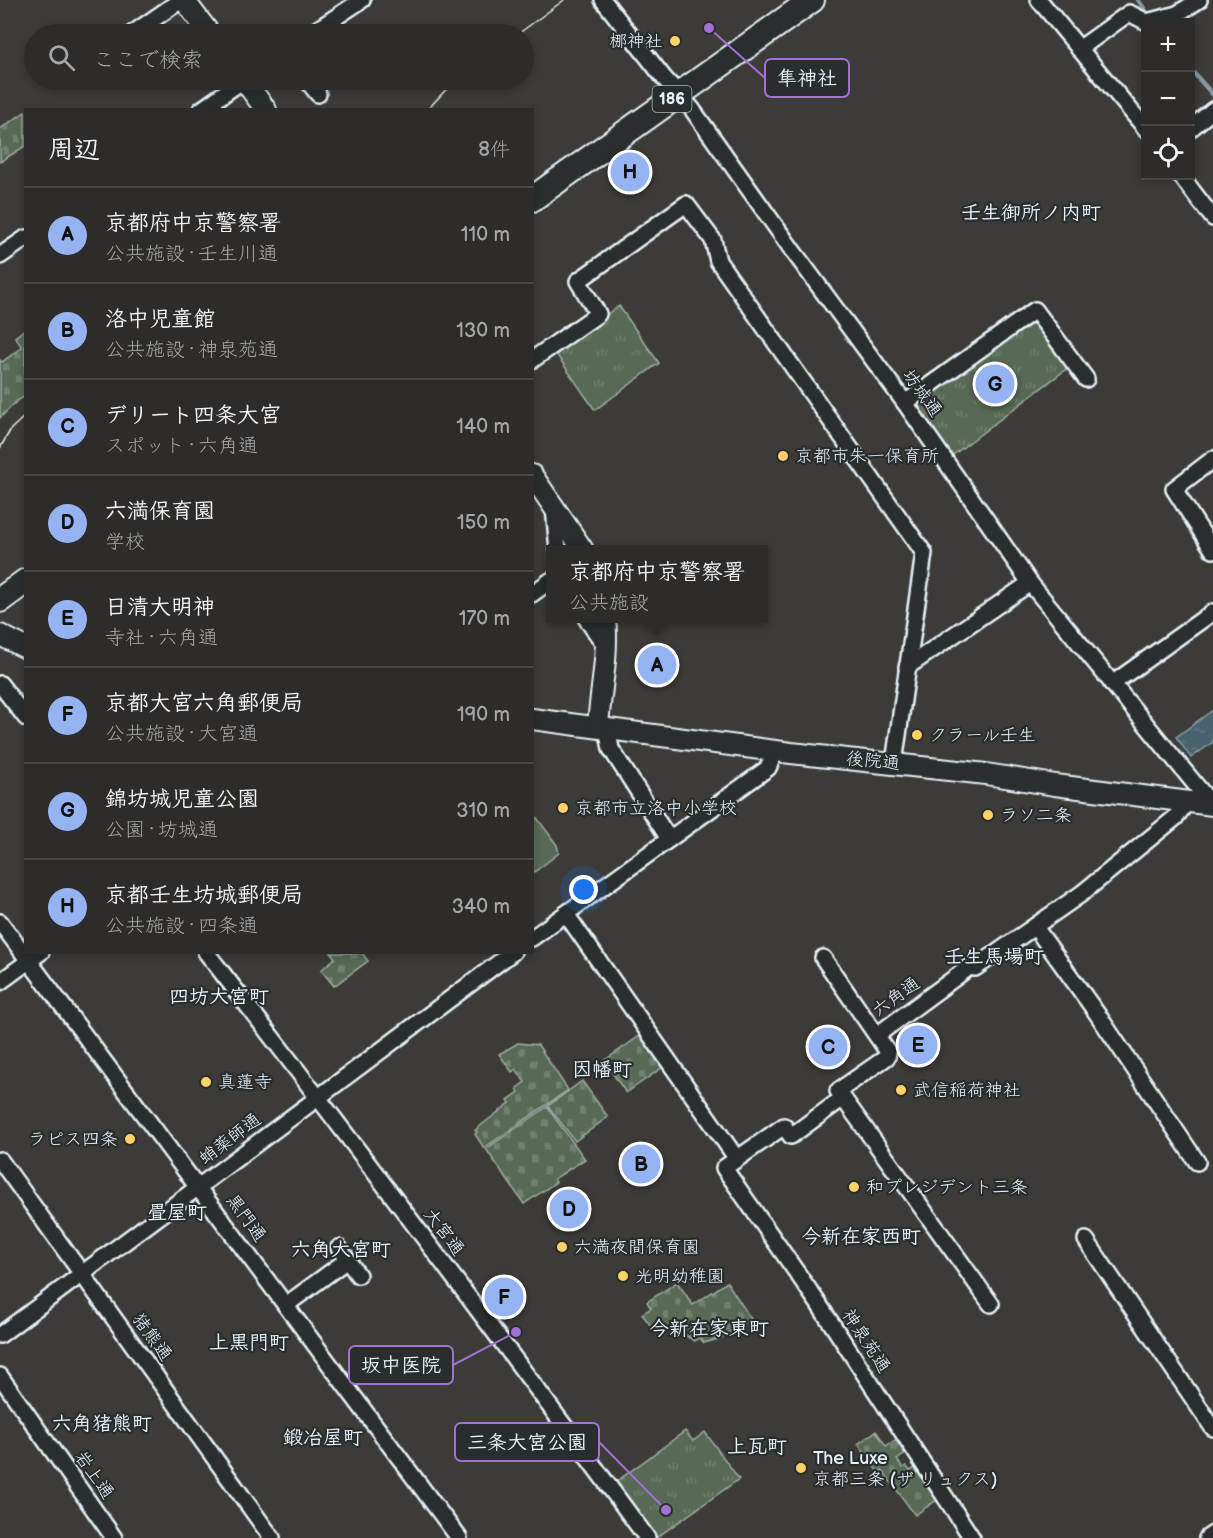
<!DOCTYPE html>
<html lang="ja">
<head>
<meta charset="utf-8">
<style>
	body { margin:0; font-family:"Balsamiq Sans","Klee One",sans-serif; background:#393836; color:#f1f3f6 }
	.controls { position:absolute; right:18px; top:18px; display:grid; overflow:hidden; border-radius:0px; box-shadow:0 3px 9px #0003 }
	.controls button { width:54px; height:54px; display:grid; place-items:center; padding:0; border:0; border-bottom:2px solid #484847; background:#2d2c2a; color:#f1f3f6; font:30px sans-serif }
	.you { position:absolute; left:584px; top:890px; width:21px; height:21px; margin:-15px; border:4px solid #fff; border-radius:50%; background:#1a73e8; box-shadow:0 0 0 9px #1a73e833 }
	.badge { display:grid; place-items:center; width:39px; height:39px; border-radius:50%; background:#95b2f1; color:#111; font-size:20px; font-weight:700 }
	.pin { position:absolute; translate:-50% -50%; border:3px solid #fff; box-shadow:0 2px 6px #0006 }
	.popup { position:absolute; left:546px; top:545px; width:222px; height:78px; box-sizing:border-box; display:grid; place-content:center; border-radius:0px; background:#2d2c2a; filter:drop-shadow(0 2px 4px #0005); font-size:20px; white-space:nowrap; color:#a7a7a8 }
	.popup b { font-size:22px; color:#f1f3f6 }
	.popup::after { content:''; position:absolute; left:50%; top:100%; margin-left:-12px; border:12px solid transparent; border-top-color:#2d2c2a }
	.list { margin:0; padding:0; list-style:none }
	h2 { display:flex; justify-content:space-between; align-items:center; height:78px; margin:0; padding:0 24px; font-size:26px }
	h2 small { font-size:20px; font-weight:400; color:#a7a7a8 }
	.list li { display:grid; grid-template-columns:39px 1fr auto; gap:18px; align-items:center; box-sizing:border-box; height:96px; padding:0 24px; border-top:2px solid #484847 }
	.list b { display:block; font-size:22px; white-space:nowrap }
	.list p { margin:0; font-size:20px; white-space:nowrap; color:#a7a7a8 }
	.list em { font-size:20px; font-style:normal; color:#a7a7a8 }
	.icon { flex:none; width:33px; height:33px; fill:none; stroke:currentColor; stroke-width:2; stroke-linecap:round; stroke-linejoin:round }
	.map { position:relative; flex:none; width:1213px; height:1538px; overflow:hidden }
	.search { position:absolute; background:#2d2c2a; box-shadow:0 3px 9px #0003; left:24px; top:24px; width:510px; height:66px; display:flex; align-items:center; gap:15px; box-sizing:border-box; padding:0 21px; border-radius:33px; color:#a7a7a8; font-size:22px }
	.panel { position:absolute; background:#2d2c2a; box-shadow:0 3px 9px #0003; left:24px; top:108px; width:510px; height:846px; border-radius:0px }
	.map>svg:first-child { display:block }
</style>
</head>
<body>
<div class="map">
<svg width="1213" height="1538" viewBox="0 0 1213 1538">
	<defs>
		<pattern id="cemetery-stones" width="16" height="16" patternUnits="userSpaceOnUse" patternTransform="scale(1.5)"><rect width="16" height="16" fill="#586b56"/><path d="M2 7V4a2 2 0 0 1 4 0v3zM10 15v-3a2 2 0 0 1 4 0v3z" fill="#70816f"/></pattern>
		<pattern id="park-tufts" width="24" height="20" patternUnits="userSpaceOnUse" patternTransform="scale(1.5)"><rect width="24" height="20" fill="#586b56"/><path d="M3 7l-1-3M5 7V3M7 7l1-3M15 17l-1-3M17 17v-4M19 17l1-3" fill="none" stroke="#70816f"/></pattern>
		<pattern id="water-ripples" width="26" height="14" patternUnits="userSpaceOnUse" patternTransform="scale(1.5)"><rect width="26" height="14" fill="#48636d"/><path d="M2 4q2-2 4 0t4 0M15 11q2-2 4 0t4 0" fill="none" stroke="#627a83"/></pattern>
	</defs>
	<rect width="100%" height="100%" fill="#3c3b38"/>
	<filter id="ink" filterUnits="userSpaceOnUse"><feTurbulence type="fractalNoise" baseFrequency=".0167" numOctaves="2"/><feDisplacementMap in="SourceGraphic" scale="12" xChannelSelector="R" yChannelSelector="G"/><feConvolveMatrix kernelMatrix="1 2 1 2 8 2 1 2 1" color-interpolation-filters="sRGB"/></filter>
	<g filter="url(#ink)">
		<g fill="url(#cemetery-stones)" stroke="#a0aea7" stroke-width="1.5">
			<path d="M25 112V146L0 162V129Z"/>
			<path d="M25 329V396L16 402 0 418V360L2 362 22 347 15 337Z"/>
			<path d="M331 953H362L368 961 334 986 321 970 335 958Z"/>
			<path d="M641 1035 663 1067 626 1093 604 1061Z"/>
			<path d="M518 1043 538 1045 568 1090 484 1148 475 1134 477 1132 475 1130 510 1103 508 1100 519 1092 517 1088 525 1082 516 1069 512 1072 499 1054Z"/>
			<path d="M582 1081 608 1117 575 1141 548 1106Z"/>
			<path d="M547 1107 585 1159 554 1179 556 1182 524 1204 486 1149Z"/>
			<path d="M677 1282 693 1305 727 1282 751 1319 719 1339 704 1343 700 1338 695 1341 678 1332 659 1328 654 1330 642 1314 651 1308 647 1302Z"/>
			<path d="M876 1431 886 1446 895 1440 905 1454 897 1460 903 1468 906 1466 910 1471 915 1468 937 1500 915 1515 882 1470 878 1472 858 1444Z"/>
		</g>
		<g fill="url(#park-tufts)" stroke="#a0aea7" stroke-width="1.5">
			<path d="M619 306 659 363 595 410 554 351Z"/>
			<path d="M1030 319 1039 322 1069 367 949 458 917 411 920 402Z"/>
			<path d="M685 1431 693 1441 705 1432 739 1479 656 1538 616 1482Z"/>
		</g>
		<path fill="#586b56" stroke="#a0aea7" stroke-width="1.5" d="M532 811 557 845 559 853 533 873Z"/>
		<path fill="url(#water-ripples)" stroke="#889ca5" stroke-width="1.5" d="M1213 710V742L1191 758 1176 737Z"/>
		<g fill="none" stroke-linecap="round" stroke-linejoin="round">
			<g stroke="#889ca5" stroke-width="4.5">
				<path d="M1138 0 1151 18"/>
				<path d="M1190 69 1213 95"/>
			</g>
			<g stroke="#e8f1f8" stroke-width="20">
				<g id="minor">
					<path d="M603 0 664 78 692 109 793 251 905 403 1030 583 1213 806"/>
					<path d="M1039 0 1146 129"/>
					<path d="M132 34 181 0"/>
					<path d="M310 34 362 0"/>
					<path d="M1079 49 1129 13 1147 22 1177 14 1199 0"/>
					<path d="M307 80 318 94"/>
					<path d="M201 110 243 80"/>
					<path d="M1190 129 1213 110"/>
					<path d="M1181 176 1213 218"/>
					<path d="M0 256 26 238"/>
					<path d="M532 360 598 314 578 281 686 204 713 240 718 261 924 553 894 763"/>
					<path d="M905 403 1035 310 1086 379"/>
					<path d="M1213 459 1174 489 1213 550"/>
					<path d="M554 508 558 550"/>
					<path d="M532 594 550 581"/>
					<path d="M586 618 606 647"/>
					<path d="M907 667 1030 583"/>
					<path d="M0 684 26 718"/>
					<path d="M1112 684 1213 612"/>
					<path d="M607 728 611 749 669 839"/>
					<path d="M566 914 737 1159"/>
					<path d="M0 922 459 1538"/>
					<path d="M1035 927 1098 1015 1197 1162"/>
					<path d="M532 938 768 768 776 750"/>
					<path d="M206 952C356 1145 502 1341 647 1538"/>
					<path d="M823 958 888 1052 887 1057 838 1091 843 1098 791 1136 784 1126 724 1168 818 1303 972 1538"/>
					<path d="M0 982 41 952"/>
					<path d="M877 1035 971 966 975 968 1081 894 1175 818 1187 802"/>
					<path d="M843 1098 991 1304"/>
					<path d="M0 1160 272 1538"/>
					<path d="M1086 1240 1213 1428"/>
					<path d="M339 1248 358 1275"/>
					<path d="M286 1305 347 1260"/>
					<path d="M0 1335 513 952"/>
					<path d="M0 1376 114 1538"/>
					<path d="M1207 1538 1213 1534"/>
				</g>
			</g>
			<g stroke="#e8f1f8" stroke-width="24">
				<g id="tertiary">
					<path d="M184 0 210 34"/>
					<path d="M244 80 266 110"/>
					<path d="M532 475 583 550"/>
					<path d="M0 635 26 648"/>
					<path d="M532 719 791 753 986 774 1055 785 1213 805"/>
					<path d="M598 727C600 691 609 655 605 618"/>
				</g>
			</g>
			<g stroke="#e8f1f8" stroke-width="28">
				<g id="primary">
					<path d="M532 199 812 0"/>
					<path d="M0 600 26 581"/>
				</g>
			</g>
			<use href="#minor" stroke="#2a2d2e" stroke-width="15"/>
			<use href="#tertiary" stroke="#2a2d2e" stroke-width="20"/>
			<use href="#primary" stroke="#2a2d2e" stroke-width="24"/>
			<g stroke="#e8f1f8" stroke-width="1.5">
				<path d="M518 34 564 0"/>
				<path d="M427 110 455 80"/>
				<path d="M0 448 11 429 26 415"/>
			</g>
		</g>
	</g>
	<g fill="#ffd166" stroke="#2a2d2e" stroke-width="2">
		<circle cx="675" cy="41" r="6"/>
		<circle cx="783" cy="456" r="6"/>
		<circle cx="917" cy="735" r="6"/>
		<circle cx="563" cy="808" r="6"/>
		<circle cx="988" cy="815" r="6"/>
		<circle cx="206" cy="1082" r="6"/>
		<circle cx="901" cy="1090" r="6"/>
		<circle cx="130" cy="1139" r="6"/>
		<circle cx="854" cy="1187" r="6"/>
		<circle cx="562" cy="1247" r="6"/>
		<circle cx="623" cy="1276" r="6"/>
		<circle cx="801" cy="1468" r="6"/>
	</g>
	<g text-anchor="middle" dominant-baseline="central" stroke-width="4.5" stroke-linejoin="round" paint-order="stroke">
		<rect fill="#2a2d2e" stroke="#afb6bb" stroke-width="1.5" x="652.5" y="86" width="39" height="26" rx="4.5"/>
		<g font-size="16" font-weight="bold" fill="#e8f1f8">
			<text x="672" y="99">186</text>
		</g>
		<g font-size="18" fill="#e8f1f8" stroke="#2a2d2e" text-anchor="start">
			<text x="663" y="41" text-anchor="end">梛神社</text>
			<text x="795" y="456">京都市朱一保育所</text>
			<text x="929" y="735">クラール壬生</text>
			<text x="575" y="808">京都市立洛中小学校</text>
			<text x="1000" y="815">ラソ二条</text>
			<text x="218" y="1082">真蓮寺</text>
			<text x="913" y="1090">武信稲荷神社</text>
			<text x="118" y="1139" text-anchor="end">ラピス四条</text>
			<text x="866" y="1187">和プレジデント三条</text>
			<text x="574" y="1247">六満夜間保育園</text>
			<text x="635" y="1276">光明幼稚園</text>
			<text x="813" y="1458">The Luxe<tspan x="813" dy="21">京都三条 (ザ リュクス)</tspan></text>
		</g>
		<g font-size="18" fill="#e8f1f8" stroke="#2a2d2e">
			<text transform="translate(922 393) rotate(54)">坊城通</text>
			<text transform="translate(873 761) rotate(6)">後院通</text>
			<text transform="translate(896 997) rotate(-36)">六角通</text>
			<text transform="translate(230 1139) rotate(-37)">蛸薬師通</text>
			<text transform="translate(246 1218) rotate(54)">黒門通</text>
			<text transform="translate(444 1232) rotate(53)">大宮通</text>
			<text transform="translate(152 1337) rotate(54)">猪熊通</text>
			<text transform="translate(866 1341) rotate(57)">神泉苑通</text>
			<text transform="translate(94 1475) rotate(55)">岩上通</text>
		</g>
		<g font-size="20" font-weight="bold" fill="#e8f1f8" stroke="#2a2d2e">
			<text x="1031" y="213">壬生御所ノ内町</text>
			<text x="994" y="957">壬生馬場町</text>
			<text x="219" y="997">四坊大宮町</text>
			<text x="602" y="1070">因幡町</text>
			<text x="177" y="1213">畳屋町</text>
			<text x="861" y="1237">今新在家西町</text>
			<text x="341" y="1250">六角大宮町</text>
			<text x="709" y="1329">今新在家東町</text>
			<text x="249" y="1343">上黒門町</text>
			<text x="102" y="1424">六角猪熊町</text>
			<text x="323" y="1438">鍛冶屋町</text>
			<text x="757" y="1447">上瓦町</text>
		</g>
	</g>
	<path fill="none" stroke="#a171d3" stroke-width="2" d="M709 28L765 78M516 1332L453 1365M666 1510L599 1442"/>
	<g fill="#a171d3" stroke="#2a2d2e" stroke-width="2">
		<circle cx="709" cy="28" r="6"/>
		<circle cx="516" cy="1332" r="6"/>
		<circle cx="666" cy="1510" r="6"/>
	</g>
	<g fill="#2a2d2e" stroke="#a171d3" stroke-width="2">
		<rect x="765" y="59" width="84" height="38" rx="6"/>
		<rect x="349" y="1346" width="104" height="38" rx="6"/>
		<rect x="455" y="1423" width="144" height="38" rx="6"/>
	</g>
	<g font-size="20" text-anchor="middle" font-weight="bold" fill="#e8f1f8">
		<text x="807" y="85">隼神社</text>
		<text x="401" y="1372">坂中医院</text>
		<text x="527" y="1449">三条大宮公園</text>
	</g>
</svg>
<div class="controls">
<button>+</button>
<button>−</button>
<button><svg class="icon" aria-label="locate" viewBox="0 0 24 24"><circle cx="12" cy="12" r="6"/><path d="M12 2v4M12 18v4M2 12h4M18 12h4"/></svg></button>
</div>
<div class="you"></div>
<div class="pin badge" style="left:657px;top:665px">A</div>
<div class="popup"><b>京都府中京警察署</b>公共施設</div>
<div class="pin badge" style="left:641px;top:1164px">B</div>
<div class="pin badge" style="left:828px;top:1047px">C</div>
<div class="pin badge" style="left:569px;top:1209px">D</div>
<div class="pin badge" style="left:918px;top:1045px">E</div>
<div class="pin badge" style="left:504px;top:1297px">F</div>
<div class="pin badge" style="left:995px;top:384px">G</div>
<div class="pin badge" style="left:630px;top:172px">H</div>
<div class="search"><svg class="icon" aria-label="search" viewBox="0 0 24 24"><circle cx="10" cy="10" r="6"/><path d="M15 15l6 6"/></svg>ここで検索</div>
<section class="panel">
<h2>周辺<small>8件</small></h2>
<ul class="list">
<li><span class="badge">A</span><div><b>京都府中京警察署</b><p>公共施設 · 壬生川通</p></div><em>110 m</em></li>
<li><span class="badge">B</span><div><b>洛中児童館</b><p>公共施設 · 神泉苑通</p></div><em>130 m</em></li>
<li><span class="badge">C</span><div><b>デリート四条大宮</b><p>スポット · 六角通</p></div><em>140 m</em></li>
<li><span class="badge">D</span><div><b>六満保育園</b><p>学校</p></div><em>150 m</em></li>
<li><span class="badge">E</span><div><b>日清大明神</b><p>寺社 · 六角通</p></div><em>170 m</em></li>
<li><span class="badge">F</span><div><b>京都大宮六角郵便局</b><p>公共施設 · 大宮通</p></div><em>190 m</em></li>
<li><span class="badge">G</span><div><b>錦坊城児童公園</b><p>公園 · 坊城通</p></div><em>310 m</em></li>
<li><span class="badge">H</span><div><b>京都壬生坊城郵便局</b><p>公共施設 · 四条通</p></div><em>340 m</em></li>
</ul>
</section>
</div>
</body>
</html>
